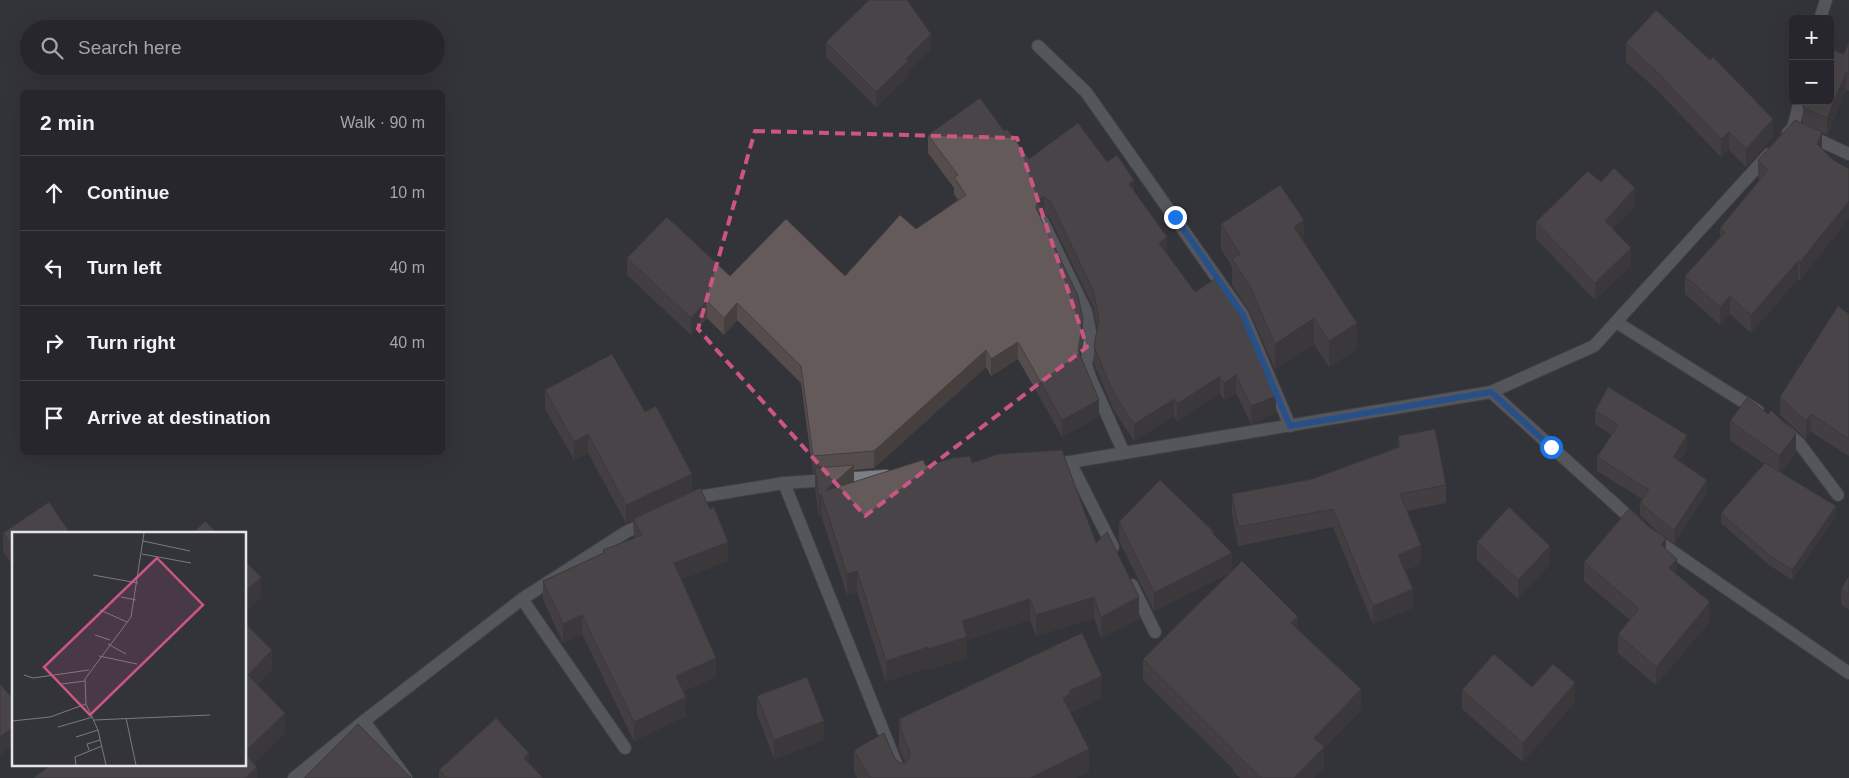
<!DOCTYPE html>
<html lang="en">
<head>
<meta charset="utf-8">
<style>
	body { margin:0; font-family:Helvetica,sans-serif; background:#2e2e34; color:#f1f3f6 }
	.controls { position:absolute; right:15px; top:15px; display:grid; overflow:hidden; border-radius:8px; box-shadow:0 5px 20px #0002 }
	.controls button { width:45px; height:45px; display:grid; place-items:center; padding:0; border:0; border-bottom:1px solid #424348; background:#26262c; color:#f1f3f6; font:25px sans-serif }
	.stop { position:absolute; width:15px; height:15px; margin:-11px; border:4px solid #1a73e8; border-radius:50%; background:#fff }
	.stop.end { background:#1a73e8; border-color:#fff; box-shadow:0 1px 5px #0008 }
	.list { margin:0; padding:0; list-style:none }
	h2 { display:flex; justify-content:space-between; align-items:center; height:65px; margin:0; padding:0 20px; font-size:21px }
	h2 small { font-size:16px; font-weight:400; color:#a4a5a9 }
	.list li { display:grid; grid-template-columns:32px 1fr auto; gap:15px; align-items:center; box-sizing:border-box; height:75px; padding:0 20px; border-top:1px solid #424348 }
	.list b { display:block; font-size:19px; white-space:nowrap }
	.list em { font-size:16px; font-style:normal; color:#a4a5a9 }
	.icon { flex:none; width:28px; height:28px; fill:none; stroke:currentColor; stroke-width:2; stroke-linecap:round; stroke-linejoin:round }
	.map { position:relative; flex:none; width:1849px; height:778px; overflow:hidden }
	.search { position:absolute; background:#26262c; box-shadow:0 5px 20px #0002; left:20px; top:20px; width:425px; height:55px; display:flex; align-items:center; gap:12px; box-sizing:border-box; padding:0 18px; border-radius:28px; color:#a4a5a9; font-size:19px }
	.panel { position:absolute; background:#26262c; box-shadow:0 5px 20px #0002; left:20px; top:90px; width:425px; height:365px; border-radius:8px }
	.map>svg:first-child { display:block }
</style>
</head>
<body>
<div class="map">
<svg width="1849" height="778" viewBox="0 0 1849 778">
	<rect width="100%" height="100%" fill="#33333a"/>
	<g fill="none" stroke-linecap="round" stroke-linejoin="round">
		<g stroke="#4f4f56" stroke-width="14">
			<g id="service">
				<path d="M1038 46 1086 92 1243 315 1290 426"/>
				<path d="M784 483 902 778"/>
				<path d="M522 599 625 748"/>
			</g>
		</g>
		<g stroke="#4f4f56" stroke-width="14">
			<g id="minor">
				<path d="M1820 19 1826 0"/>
				<path d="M1788 133 1793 128 1800 101"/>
				<path d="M1806 134 1849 154"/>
				<path d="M1043 222 1086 311 1091 336 1086 365 1090 377 1124 453"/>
				<path d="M1616 322 1758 411"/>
				<path d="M1491 392 1638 525"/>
				<path d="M1784 430 1799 443 1838 495"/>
				<path d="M1070 462 1113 547"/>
				<path d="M1050 464 1070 462 1491 392 1594 346 1769 154"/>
				<path d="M688 503 704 496 784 483 886 476"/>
				<path d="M1653 538 1849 673"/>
				<path d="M1132 585 1155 632"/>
				<path d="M364 721 406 778"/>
				<path d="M294 778 364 721 522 599 626 532 648 522"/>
			</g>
		</g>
		<use href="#service" stroke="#7e7e86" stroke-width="12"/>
		<use href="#minor" stroke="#7e7e86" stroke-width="12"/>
	</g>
	<g fill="#554d4d">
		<path d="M826 42 931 49 908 72V76L876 107 826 57Z"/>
		<path d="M1849 42V91L1846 90 1827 135 1822 132 1800 280 1798 279 1751 333 1730 314 1720 325 1685 294V276L1720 237V228L1760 180 1758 178V160L1803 123V107L1844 54Z"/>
		<path d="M1626 43 1773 137 1746 167 1729 150 1721 157 1657 90 1626 62Z"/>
		<path d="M1004 131 1029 159 1107 162 1134 191 1167 254 1276 413 1251 424 1236 393 1224 400 1220 393 1177 421 1174 416 1134 441 1113 409 1094 364V347L1097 327 1093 307 1050 218 1044 214 1039 216 1083 336 1080 355 1099 417 1062 437 1018 359 991 376 986 367 874 468 854 470V482L926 466 972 463 1096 543 1139 619 1101 638 1094 618 1036 636 1030 620 967 640V658L928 670V668L886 682 857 592 847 595 821 515 819 518 815 489V473H813L801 383 737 320 724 335 707 318 691 335 627 275V258L730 276H845L916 229 958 200 954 194V188L928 153V135Z"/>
		<path d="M1601 182 1635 205 1613 229 1631 265 1595 300 1536 239V222Z"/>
		<path d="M1221 224 1304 241 1357 349 1329 367 1314 344 1275 369 1250 312 1232 285V267L1221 249Z"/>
		<path d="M1849 314V456L1811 432 1806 439 1780 415V397Z"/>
		<path d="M545 390 645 412 692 492 728 561 681 579 716 677 684 691 686 716 634 741 582 634 563 643 543 600V581L603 553V550L634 539 633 520 626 523 588 453 574 460 545 409Z"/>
		<path d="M1595 411 1687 449 1679 461 1707 493 1674 543 1659 533 1640 515V502L1642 499 1597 471V457L1612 435 1595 424Z"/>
		<path d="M1730 421 1796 452 1781 472 1836 516 1792 580 1769 565 1721 523V513L1764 464 1730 440Z"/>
		<path d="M1398 436 1446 485V503L1407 511 1421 564 1405 570 1413 608 1373 624 1333 527 1238 546 1232 513V494L1312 479 1398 447Z"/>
		<path d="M1119 522 1214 532V534L1232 571 1298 630 1361 710 1324 748V768L1314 778H1240L1233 771V769L1143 680V659L1231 572 1154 611 1119 541Z"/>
		<path d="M3 533H14V567L3 552Z"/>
		<path d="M1477 542 1550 564 1518 599 1477 560Z"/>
		<path d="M1666 549 1677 575 1710 621 1656 685 1618 653V634L1630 620 1584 581V562Z"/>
		<path d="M1849 576V610L1841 605V589Z"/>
		<path d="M1532 687 1575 702 1523 762 1462 709V690Z"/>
		<path d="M757 696 824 740 774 759 757 714Z"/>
		<path d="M1102 698 1070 713 1089 772 1076 778H857L854 772V750L900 763H905L899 748V719Z"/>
		<path d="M529 763 543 778H439V770Z"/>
	</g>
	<g fill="#453f3e">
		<path d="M931 34V49L908 72V76L876 107V92L906 59Z"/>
		<path d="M1846 73V90L1827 135V118Z"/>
		<path d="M1773 119V137L1746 167V149Z"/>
		<path d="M1729 132V150L1721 157V139Z"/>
		<path d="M1822 132V150L1817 144Z"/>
		<path d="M1134 180V197L1129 184Z"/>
		<path d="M1635 188V205L1605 238V221Z"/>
		<path d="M1044 197V214L1037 217 1036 208 1037 200Z"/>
		<path d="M1849 201V219L1800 280V262Z"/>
		<path d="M1304 220V246L1294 227Z"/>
		<path d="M1167 237V255L1159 243Z"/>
		<path d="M1631 248V265L1595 300V283Z"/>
		<path d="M1798 261V279L1751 333V315Z"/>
		<path d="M1730 296V314L1720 325V307Z"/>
		<path d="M707 301V318L691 335V318Z"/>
		<path d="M737 303V320L724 335V318Z"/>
		<path d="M1314 318V344L1275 369V344Z"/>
		<path d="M1083 319V336L1078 368V350Z"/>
		<path d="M1357 323V349L1329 367V341Z"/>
		<path d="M1018 342V359L991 376V359Z"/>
		<path d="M986 350V367L874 468V451Z"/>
		<path d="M1236 375V393L1224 400V383Z"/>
		<path d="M1220 376V393L1177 421V404Z"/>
		<path d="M1276 396V413L1251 424V406Z"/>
		<path d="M1174 399V416L1134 441V424Z"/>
		<path d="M1099 400V417L1062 437V420Z"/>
		<path d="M1811 414V432L1806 439V421Z"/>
		<path d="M588 434V453L574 460V442Z"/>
		<path d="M1796 434V452L1779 475V456Z"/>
		<path d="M1687 435V449L1673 470V457Z"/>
		<path d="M854 465V486L825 491Z"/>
		<path d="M692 474V493L626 523V505Z"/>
		<path d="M1707 480V493L1674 543V530Z"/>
		<path d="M821 494V515L819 518V497Z"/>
		<path d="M1836 506V516L1792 580V570Z"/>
		<path d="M1666 538V557L1661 545Z"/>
		<path d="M728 542V561L674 582V563Z"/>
		<path d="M1421 545V564L1398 573V555Z"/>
		<path d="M1550 546V564L1518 599V580Z"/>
		<path d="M1232 553V571L1154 611V593Z"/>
		<path d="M1677 559V577L1669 568Z"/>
		<path d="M857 571V592L847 595V574Z"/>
		<path d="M261 577V597L245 613V592Z"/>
		<path d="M1413 589V608L1373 624V606Z"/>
		<path d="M1094 597V618L1036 636V615Z"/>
		<path d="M1139 597V619L1101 638V617Z"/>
		<path d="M1030 599V620L967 640V658L928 670V649L962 621Z"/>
		<path d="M1710 602V621L1656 685V667Z"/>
		<path d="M582 615V634L563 643V624Z"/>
		<path d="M1298 617V637L1291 623Z"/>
		<path d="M928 647V668L886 682V661Z"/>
		<path d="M272 650V671L248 695V675Z"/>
		<path d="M716 658V677L676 695V676Z"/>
		<path d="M1102 676V698L1070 713 1063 698 1069 691Z"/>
		<path d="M1575 683V702L1523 762V743Z"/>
		<path d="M1361 689V710L1324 748V768L1314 778H1294L1314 738Z"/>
		<path d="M686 697V716L634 741V722Z"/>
		<path d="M285 713V733L244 773 245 752Z"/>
		<path d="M824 721V740L774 759V740Z"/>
		<path d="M14 726V744L0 756V737Z"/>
		<path d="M1089 749V772L1076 778H1030Z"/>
		<path d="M529 753V772L524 758Z"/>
		<path d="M257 767V778H245Z"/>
	</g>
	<g fill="#635a59" stroke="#453f3e">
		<path d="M869 0H907L931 34 906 59 908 61 876 92 826 42Z"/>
		<path d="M1656 10 1710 60 1713 57 1773 119 1746 149 1729 132 1721 139 1657 72 1626 43Z"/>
		<path d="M1849 42V74L1846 73 1827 118 1803 107 1804 101H1830V49L1844 54Z"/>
		<path d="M980 98 1004 131 1007 129 1029 159 1078 123 1107 162 1117 155 1134 180 1129 184 1167 237 1159 243 1195 292 1218 277 1236 302 1276 396 1251 406 1236 375 1224 383 1220 376 1177 404 1174 399 1134 424 1113 392 1094 347 1099 318 1093 290 1050 201 1044 197 1037 200 1036 208 1078 296 1083 319 1078 350 1099 400 1062 420 1018 342 991 359 986 350 874 451 813 456 801 366 737 303 724 318 707 301 691 318 627 258 667 217 730 276 786 219 845 276 900 215 916 229 966 195 954 177 958 175 928 135Z"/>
		<path d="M1795 120 1822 132 1817 144 1833 160 1849 169V201L1800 262 1798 261 1751 315 1730 296 1720 307 1685 276 1725 232 1720 228 1768 170 1758 160Z"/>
		<path d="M1614 168 1635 188 1605 221 1631 248 1595 283 1536 222 1588 171 1601 182Z"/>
		<path d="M1280 185 1304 220 1294 227 1357 323 1329 341 1314 318 1275 344 1250 286 1232 259 1240 254 1221 224Z"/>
		<path d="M1838 306 1849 314V439L1811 414 1806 421 1780 397Z"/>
		<path d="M612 354 645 412 656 406 692 474 626 505 588 434 574 442 545 390Z"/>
		<path d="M1608 387 1687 435 1673 457 1707 480 1674 530 1659 519 1640 502 1649 490 1597 457 1618 425 1595 411Z"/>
		<path d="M1747 398 1768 414 1771 410 1796 434 1779 456 1730 421Z"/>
		<path d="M1435 429 1446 485 1400 494 1421 545 1398 555 1413 589 1373 606 1333 509 1238 527 1232 494 1312 479 1400 447 1398 436Z"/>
		<path d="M1062 450 1096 543 1107 532 1139 597 1101 617 1094 597 1036 615 1030 599 962 621 967 637 928 649V647L886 661 857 571 847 574 821 494 819 497 815 468 854 465 825 491 923 460 926 466 952 458 970 456 972 463 998 454Z"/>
		<path d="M1765 463 1836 506 1792 570 1769 555 1721 513Z"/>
		<path d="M1160 480 1214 532H1211L1232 553 1154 593 1119 522Z"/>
		<path d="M700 488 710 509 714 507 728 542 674 563 716 658 676 676 686 697 634 722 582 615 563 624 543 581 604 553 603 550 642 535 633 519Z"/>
		<path d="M49 502 70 533H14V549L3 533Z"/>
		<path d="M1509 507 1550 546 1518 580 1477 542Z"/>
		<path d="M1629 509 1649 527 1666 538 1661 545 1677 559 1669 568 1710 602 1656 667 1618 634 1639 609 1584 562Z"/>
		<path d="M205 521 217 533H193Z"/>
		<path d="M245 561 261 577 245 592Z"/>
		<path d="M1242 561 1298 617 1291 623 1361 689 1314 738 1324 747 1294 778H1262L1233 751 1234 750 1143 659Z"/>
		<path d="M1849 576V594L1841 589Z"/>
		<path d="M245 623 272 650 248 675 285 713 245 752Z"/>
		<path d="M1082 633 1102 676 1069 691 1070 694 1063 698 1089 749 1030 778H870L854 750 884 733 895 759 900 763H905L910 757V753L899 725 902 724 899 719Z"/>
		<path d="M1494 654 1532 687 1553 664 1575 683 1523 743 1462 690Z"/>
		<path d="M807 677 824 721 774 740 757 696Z"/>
		<path d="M0 684 14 700V726L0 737Z"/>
		<path d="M496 718 529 753 524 758 543 778H446L439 770Z"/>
		<path d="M358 724 411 778H306L305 777Z"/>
		<path d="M245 754 257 767 245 778H33L52 764H245Z"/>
	</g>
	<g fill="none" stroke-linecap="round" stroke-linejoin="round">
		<path stroke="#1a73e8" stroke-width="6" d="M1175 217 1243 315 1290 426 1491 392 1551 447"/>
	</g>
	<path d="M0 0H1849V778H0ZM755 131 1017 138 1087 347 865 516 698 329Z" fill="#33333a" fill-opacity=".55" fill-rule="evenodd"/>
	<path fill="none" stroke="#cc5586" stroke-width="4" stroke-dasharray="10 6" stroke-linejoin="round" d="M755 131 1017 138 1087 347 865 516 698 329Z"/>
	<g transform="translate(12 532)">
		<rect width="234" height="234" fill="#33333a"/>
		<path fill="none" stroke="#7a7a80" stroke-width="1" d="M131 9 178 19M130 22 179 31M81 43 126 51M109 65 124 68M88 78 115 90M83 103 98 108M96 112 114 122M87 124 125 132M12 143 21 146 77 138M49 152 73 149M114 186 124 233M82 188 198 183M0 189 38 185 74 172M46 195 81 185M64 205 86 198M77 218 75 212 88 208M64 233 63 225 90 214M94 233 86 198 74 172 73 147 119 85 132 1"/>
		<path fill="#cc5586" fill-opacity="0.15" stroke="#cc5586" stroke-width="2.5" d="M145 26 191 73 78 183 32 135Z"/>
		<rect width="234" height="234" fill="none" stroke="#e4e4e9" stroke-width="2.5"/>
	</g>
</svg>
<div class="controls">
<button>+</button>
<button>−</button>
</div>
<div class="stop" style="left:1551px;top:447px"></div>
<div class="stop end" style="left:1175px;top:217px"></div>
<div class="search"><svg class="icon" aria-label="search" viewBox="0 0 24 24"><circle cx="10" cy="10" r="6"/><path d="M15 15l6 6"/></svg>Search here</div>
<section class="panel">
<h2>2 min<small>Walk · 90 m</small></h2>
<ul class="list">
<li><svg class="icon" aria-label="ahead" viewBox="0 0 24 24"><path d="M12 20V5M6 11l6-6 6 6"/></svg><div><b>Continue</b></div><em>10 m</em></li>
<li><svg class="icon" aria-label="left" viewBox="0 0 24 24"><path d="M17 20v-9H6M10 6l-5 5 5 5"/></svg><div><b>Turn left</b></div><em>40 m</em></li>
<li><svg class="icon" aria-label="right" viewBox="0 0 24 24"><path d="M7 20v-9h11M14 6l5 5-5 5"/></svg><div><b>Turn right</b></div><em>40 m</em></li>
<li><svg class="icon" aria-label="arrive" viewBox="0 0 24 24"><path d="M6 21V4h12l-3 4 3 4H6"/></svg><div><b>Arrive at destination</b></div></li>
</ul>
</section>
</div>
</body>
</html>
